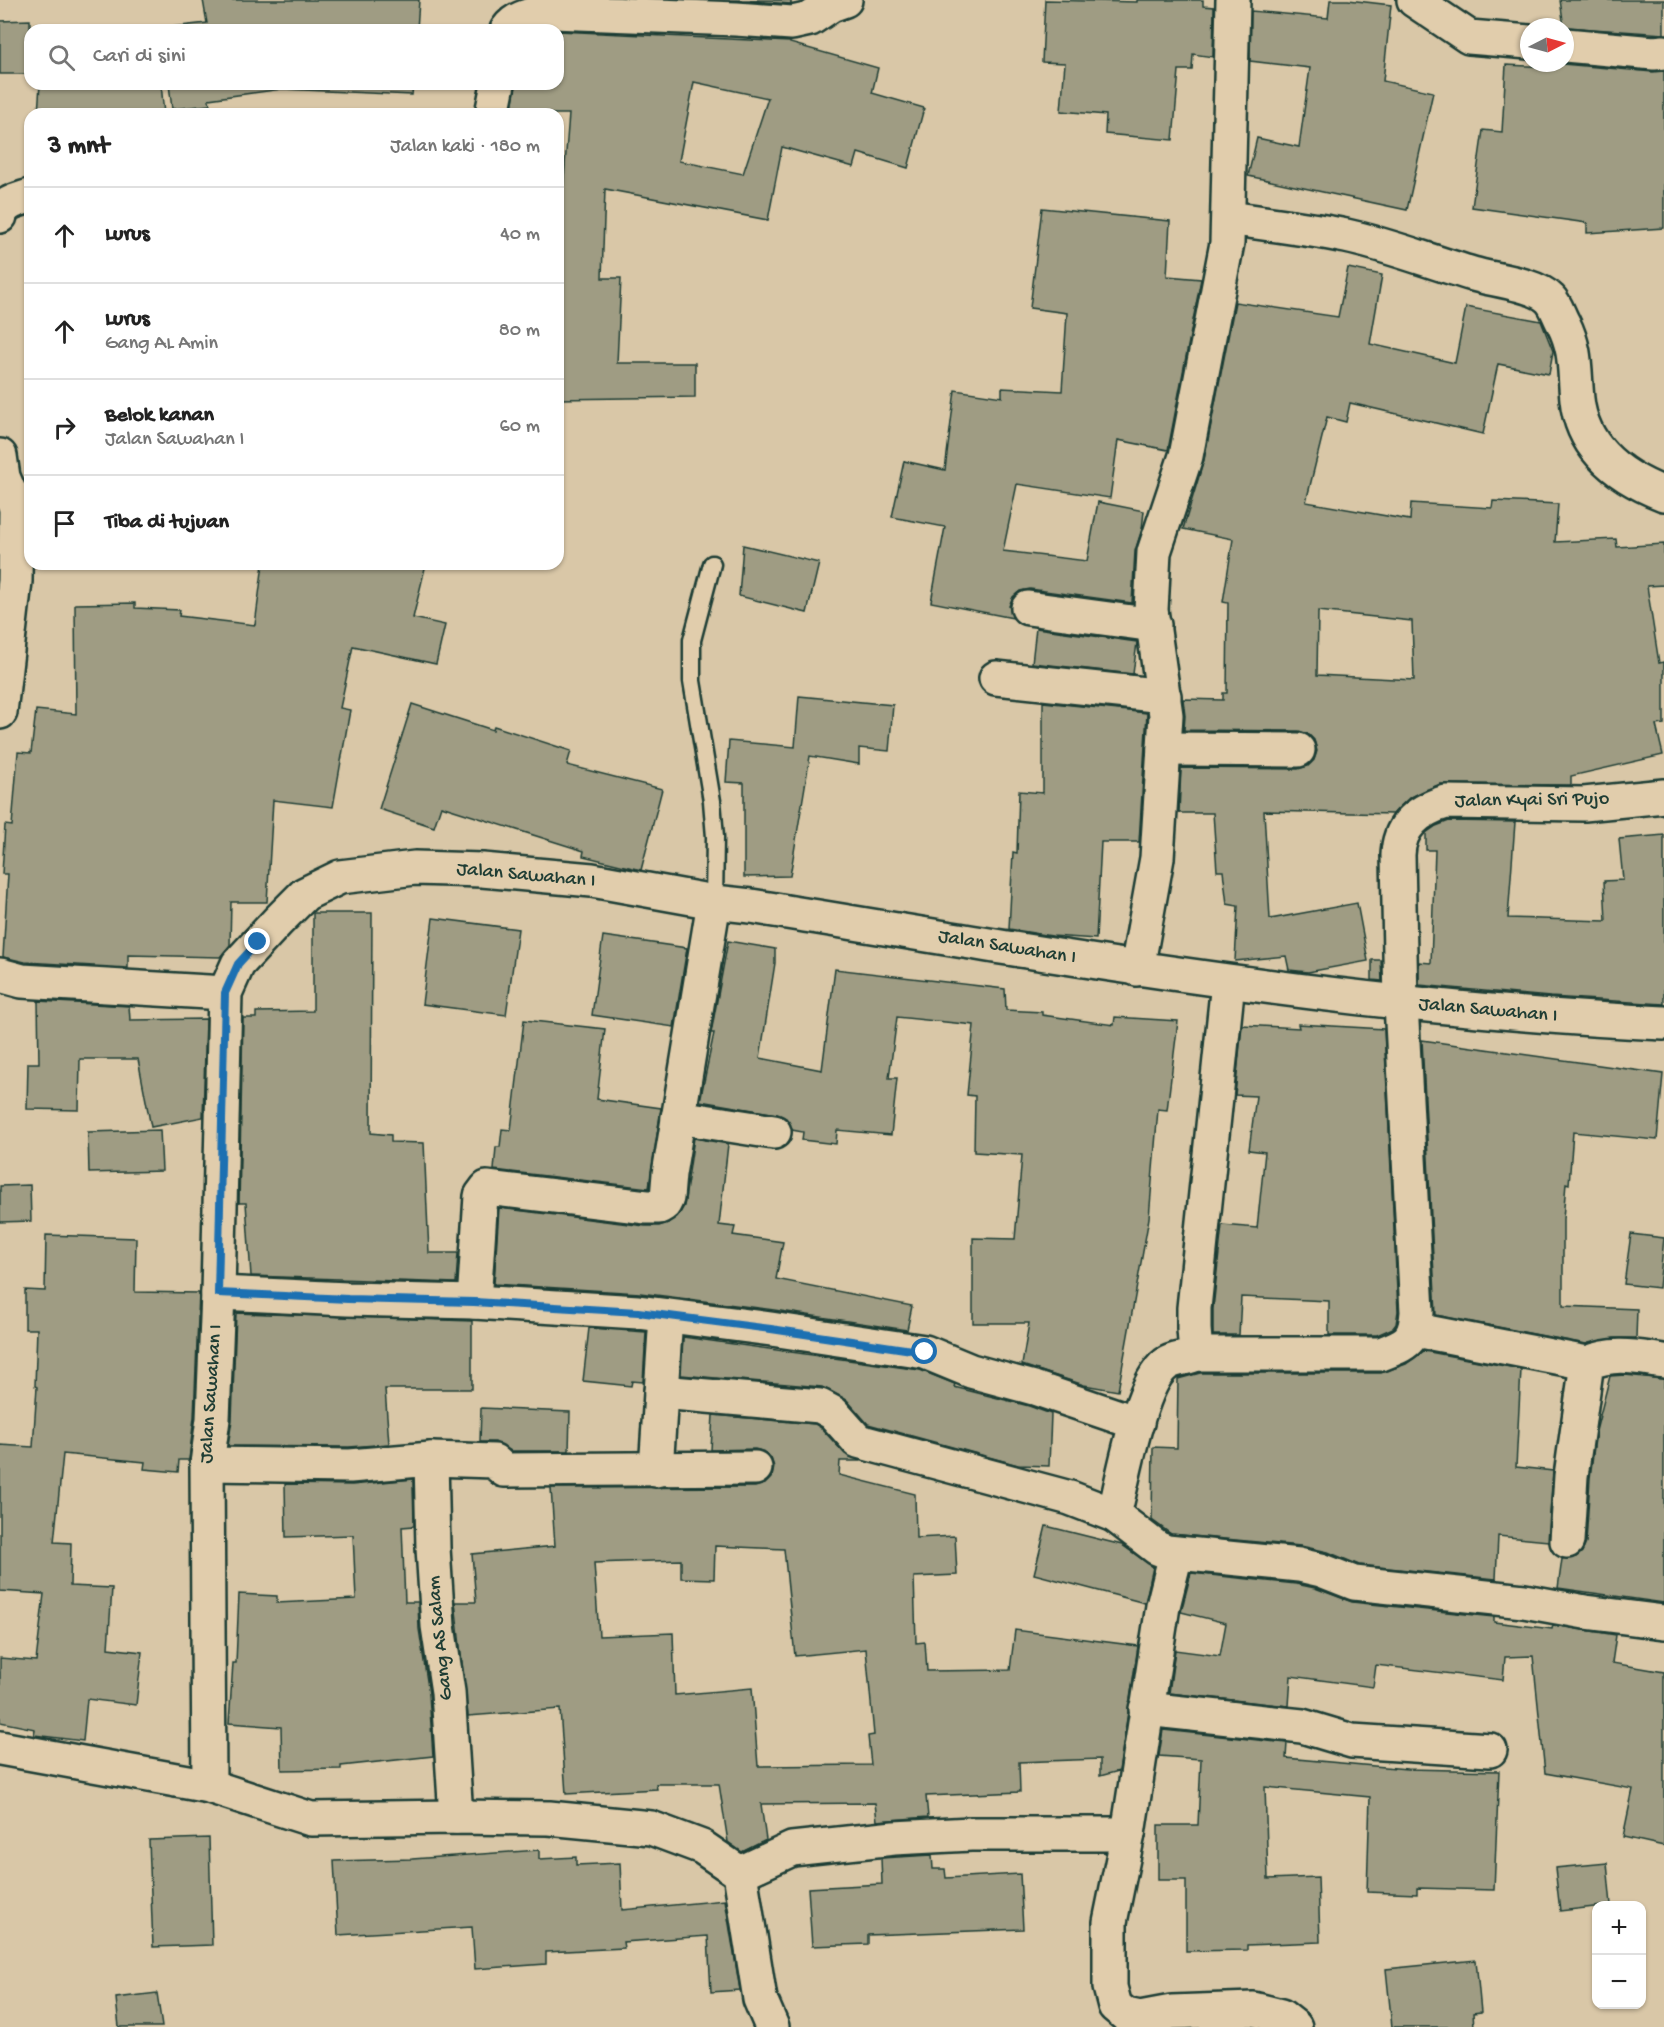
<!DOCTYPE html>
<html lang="id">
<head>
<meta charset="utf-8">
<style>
	body { margin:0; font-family:"Gochi Hand",sans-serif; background:#f6f6f6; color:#222 }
	.controls { position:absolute; right:18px; bottom:18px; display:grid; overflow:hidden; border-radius:12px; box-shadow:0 2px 4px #0004 }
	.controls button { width:54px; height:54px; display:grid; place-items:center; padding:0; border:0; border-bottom:2px solid #e0e0e0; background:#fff; color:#222; font:30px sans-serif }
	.compass { position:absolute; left:1520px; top:18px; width:54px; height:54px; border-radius:50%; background:#fff; box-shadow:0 2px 4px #0004; rotate:84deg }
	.stop { position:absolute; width:18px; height:18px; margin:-14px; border:4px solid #1f6fb2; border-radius:50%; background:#fff }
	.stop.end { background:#1f6fb2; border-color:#fff; box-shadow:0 2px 6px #0008 }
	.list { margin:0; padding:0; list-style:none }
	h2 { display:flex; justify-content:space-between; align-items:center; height:78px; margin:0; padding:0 24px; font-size:26px }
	h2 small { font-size:20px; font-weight:400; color:#767676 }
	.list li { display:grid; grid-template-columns:39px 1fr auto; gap:18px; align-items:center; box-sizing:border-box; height:96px; padding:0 24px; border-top:2px solid #e0e0e0 }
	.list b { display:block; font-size:22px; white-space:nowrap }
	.list p { margin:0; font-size:20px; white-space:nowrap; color:#767676 }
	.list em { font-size:20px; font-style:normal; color:#767676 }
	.icon { flex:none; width:33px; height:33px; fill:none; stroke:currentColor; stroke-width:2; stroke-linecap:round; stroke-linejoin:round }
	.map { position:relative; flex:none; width:1664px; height:2027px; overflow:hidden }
	.search { position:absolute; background:#fff; box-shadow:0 2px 4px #0004; left:24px; top:24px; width:540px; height:66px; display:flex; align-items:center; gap:15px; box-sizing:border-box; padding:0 21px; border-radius:18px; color:#767676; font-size:22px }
	.panel { position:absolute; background:#fff; box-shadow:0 2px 4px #0004; left:24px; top:108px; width:540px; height:462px; border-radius:18px }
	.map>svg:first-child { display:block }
</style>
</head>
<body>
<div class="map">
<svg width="1664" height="2027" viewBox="0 0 1664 2027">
	<rect width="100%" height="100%" fill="#d9c7a7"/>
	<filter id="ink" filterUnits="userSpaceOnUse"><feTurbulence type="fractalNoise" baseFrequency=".0167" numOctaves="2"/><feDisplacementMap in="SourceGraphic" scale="12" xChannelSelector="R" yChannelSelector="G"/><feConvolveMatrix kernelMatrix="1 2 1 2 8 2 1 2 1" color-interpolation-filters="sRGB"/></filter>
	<g filter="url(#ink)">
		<g fill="#9f9c83" stroke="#1f3d34" stroke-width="1.5" fill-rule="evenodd">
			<path d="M203 0H419L417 30H163V28L207 23Z"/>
			<path d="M730 0H791V4L737 0Z"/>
			<path d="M1045 0 1137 2V0H1203V6L1214 7 1213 57 1193 54 1192 70H1179L1173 140 1105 134 1106 115 1061 111 1065 63 1042 62Z"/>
			<path d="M1330 0H1348L1391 5 1383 81 1433 92 1407 210 1248 176 1257 138 1299 147 1310 68 1250 61 1251 11 1328 18Z"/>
			<path d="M1560 0H1664V34L1564 27Z"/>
			<path d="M30 20V74H0V21Z"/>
			<path d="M558 31 790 42V43L878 68 872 93 924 108 908 168 858 153 854 167 782 147 768 220 605 189 602 278H621L617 363H695V397L558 399V216H561L569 114H511L516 84H558ZM694 82 768 98 743 174 679 161Z"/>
			<path d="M1551 63 1653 72 1664 71V228L1587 233V223L1472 207 1483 130 1502 132 1506 65 1551 67Z"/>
			<path d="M40 84H161L164 114H38Z"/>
			<path d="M169 84H413L412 95 282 89 209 99 210 105 172 109Z"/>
			<path d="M1042 208 1170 221 1167 276 1201 279 1168 450 1118 440 1110 498 1017 484 1003 551 1087 561 1098 502 1144 511 1142 529 1135 551 1132 603 1030 589 1020 591 1013 597 1009 606 1013 618 931 602 945 527 892 517 904 461 945 470 955 390 1002 397V388L1062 391 1067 313 1030 308Z"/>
			<path d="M1348 268 1382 275 1370 344 1455 363 1466 307 1541 321 1553 351 1549 374 1498 364 1483 434 1350 403 1346 422 1327 417 1306 502 1410 520 1411 503 1492 508 1493 501 1558 504 1555 542 1616 539 1617 547 1664 544V585L1647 586 1659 663 1664 662V724L1656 725 1663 755 1571 776V785L1440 784 1409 798 1393 814 1264 811 1270 919 1357 903 1368 961 1308 972 1289 970 1286 956 1235 961 1238 906 1227 904 1223 871H1217L1213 813H1179L1181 768 1298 769 1308 766 1314 760 1317 751 1314 740 1308 734 1299 731 1184 730 1185 716 1183 699 1223 700V693H1227L1228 603 1223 602 1233 539 1183 529 1204 460 1235 302 1338 317ZM1318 611 1412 621 1414 680 1317 675Z"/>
			<path d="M743 545 819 563 807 613 739 596Z"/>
			<path d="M263 564H426L413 618 445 625 436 664 353 646 340 708 350 710 333 807 273 800 267 902H231L230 945 220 957 128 955V968L25 962 3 957 8 874H2L5 825 12 826 18 752 31 753 36 710 76 714 75 604 135 603V608L180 610 179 616 255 625Z"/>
			<path d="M1036 628 1137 642 1133 674 1032 663Z"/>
			<path d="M799 696 893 705 889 751 859 748V764L810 756 790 876 744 877V783L726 782 729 741 795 747Z"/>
			<path d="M1043 702 1147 713 1139 842H1101L1096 939 1052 936 1009 929 1013 852 1017 853 1019 791 1043 793Z"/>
			<path d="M412 704 493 730 494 726 571 751 567 765 662 789 641 870 583 856 584 851 441 806 434 827 379 809Z"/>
			<path d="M1449 821 1515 822 1508 918 1606 921 1604 881 1623 880 1619 839 1664 835V1004L1550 997 1419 985V962L1431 963 1435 850H1426V833L1436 826Z"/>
			<path d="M313 913H372L371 1133 391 1135V1142L424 1143 429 1253H458L456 1283 251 1276 246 1203H239L243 1018H256V1012L313 1011Z"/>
			<path d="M433 918 518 929 506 1015 422 1004Z"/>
			<path d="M603 936 687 948 674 1027 592 1015Z"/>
			<path d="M728 941 775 949V963L760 1058 822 1070 835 969 1005 989 1006 1010 1042 1012V1015L1114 1025 1115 1017 1178 1021 1167 1110 1158 1109 1149 1218 1118 1391 1084 1385 1022 1365 1029 1323H973V1238L1015 1239 1022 1155 974 1152 975 1096 967 1095 974 1025 897 1017 889 1078H897L891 1135 837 1130 836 1144 802 1140 803 1132 792 1130 786 1118 777 1114 700 1101 714 1033H711Z"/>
			<path d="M1372 960H1381L1382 981 1372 980Z"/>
			<path d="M38 1001 129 1006 130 1020 206 1019 203 1117 151 1127 138 1059H80L79 1110 27 1109 28 1063H39Z"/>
			<path d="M524 1020 605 1029 597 1099 661 1108 649 1188 494 1170 496 1147H500L502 1129 511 1130Z"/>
			<path d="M1298 1024 1384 1029 1398 1311 1396 1324 1393 1328 1377 1335H1329V1301L1241 1297 1239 1335H1213V1309L1222 1225 1257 1228 1265 1152 1249 1150 1256 1096 1235 1095 1242 1025 1299 1028Z"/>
			<path d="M1422 1040 1663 1074 1657 1140 1573 1132 1569 1184 1566 1183 1563 1219V1306L1637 1309 1636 1338H1614L1586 1344 1436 1315Z"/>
			<path d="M160 1130 162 1171 89 1173 88 1132Z"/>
			<path d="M694 1138 728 1144 719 1225 735 1227 733 1235 783 1242 776 1279 912 1306 907 1330 774 1310 640 1293 494 1284 499 1208 645 1226H659L668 1223 680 1213 684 1206Z"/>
			<path d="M30 1185 31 1221 0 1222V1186Z"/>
			<path d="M1631 1234 1664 1238 1659 1288 1624 1284Z"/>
			<path d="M46 1235 136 1238 135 1292 199 1293 194 1417 189 1460H179L178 1472 144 1469 145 1462 63 1454 54 1542 71 1543 70 1586 112 1588 108 1648 142 1652 136 1705 87 1699 83 1741 34 1735 35 1729 0 1722V1658L36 1661 44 1594 0 1591V1445L33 1447 37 1387 35 1386 37 1329H25V1290L45 1291Z"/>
			<path d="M236 1313 472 1321V1389H385L389 1444 349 1447 228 1446 232 1420Z"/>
			<path d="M589 1328 646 1332 643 1382 632 1381 631 1386 583 1381Z"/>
			<path d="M683 1337 920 1370 955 1384 954 1387 1029 1406 1051 1414 1049 1466 1018 1465 868 1424 847 1400 822 1387 681 1375Z"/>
			<path d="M1424 1351 1521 1369 1516 1467 1553 1471 1548 1541 1498 1536 1496 1579 1359 1565 1328 1552 1301 1546 1171 1534 1152 1520 1153 1447 1177 1448 1178 1379 1200 1373H1381L1406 1364Z"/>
			<path d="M1625 1375 1664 1379V1603L1558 1588 1562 1559 1576 1557 1582 1552 1586 1543 1590 1478 1596 1431 1610 1376Z"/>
			<path d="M481 1408 570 1412 569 1451H511L495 1442H480Z"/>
			<path d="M713 1415 815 1424 821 1428 845 1454 861 1461H840L839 1475 915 1494 916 1538 955 1536 957 1575 914 1577 916 1643 925 1642 927 1671 1010 1670 1015 1630 1138 1646 1119 1771 1100 1776V1759L1019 1762 1020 1792 926 1796 928 1817 877 1821 875 1803 761 1804 766 1840 742 1852 728 1842 719 1784H656L657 1789 566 1794 560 1709 468 1716 455 1602H476L472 1554 555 1546 551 1488 755 1487 765 1484 772 1477 774 1467 771 1458 765 1452 755 1449 711 1450ZM715 1546 784 1549 795 1656 866 1649 874 1735 868 1736 871 1765 758 1766 752 1688 675 1695 673 1633 599 1636 594 1563 681 1560V1578L714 1579Z"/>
			<path d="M413 1479 414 1526 402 1527 405 1602H418L419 1629 429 1694 433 1756 341 1766V1769L282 1770 281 1727 229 1723 233 1663H236L239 1594 277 1596V1603L356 1599 353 1535 286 1537 285 1484 352 1485Z"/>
			<path d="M1046 1526 1122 1545 1153 1567 1145 1603 1034 1574Z"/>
			<path d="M1191 1573 1296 1584 1315 1588 1352 1602 1494 1617V1622L1552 1629 1553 1625 1616 1635 1612 1663 1664 1672V1846L1623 1837 1633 1789 1545 1773 1533 1656 1505 1657 1503 1680 1376 1665 1373 1687 1291 1676 1289 1706 1169 1693 1175 1650 1220 1656 1226 1623 1181 1612Z"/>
			<path d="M1163 1730 1287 1743 1286 1758 1407 1769 1499 1771 1494 1890 1417 1888V1894L1367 1892 1370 1797 1265 1787 1268 1879 1318 1877 1320 1942 1247 1945V1950L1186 1951V1880H1158V1825H1198L1201 1759 1159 1756Z"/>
			<path d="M209 1838 212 1945 153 1947 149 1840Z"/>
			<path d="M539 1850V1859L576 1857V1865L620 1863 622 1910 725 1900 740 1990 711 1992 708 1936 623 1942 624 1948 546 1952V1964L475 1969 472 1927 338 1935 334 1861 412 1859Z"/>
			<path d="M932 1855 933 1869H945L946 1878 1020 1874 1023 1929 868 1935V1944L812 1946 808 1888 882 1884 881 1858Z"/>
			<path d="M1607 1863 1611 1905 1560 1911 1555 1868Z"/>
			<path d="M1476 1960 1481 2012 1473 2013 1474 2027H1392L1386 1969Z"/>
			<path d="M157 1993 162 2027H119L116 1998Z"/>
		</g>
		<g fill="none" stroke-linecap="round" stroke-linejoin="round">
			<g stroke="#1f3d34" stroke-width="21">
				<path id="lane" d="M712 564 692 640V681L712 801 715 837 714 902"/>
			</g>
			<g stroke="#1f3d34" stroke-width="38">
				<g id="street">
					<path d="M1414 0 1469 37 1529 42"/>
					<path d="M507 30C517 15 536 14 553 12L736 19 792 23 810 19 831 5 845 0"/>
					<path d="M1565 45 1654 53 1664 52"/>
					<path d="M492 114 498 84"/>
					<path d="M0 216C3 202 18 200 30 196"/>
					<path d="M1229 218C1268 224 1307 228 1346 236 1389 245 1431 262 1473 274 1493 280 1536 284 1550 299 1556 305 1559 316 1563 323 1577 351 1574 370 1577 399 1582 449 1620 477 1664 494"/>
					<path d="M0 456 3 477 16 507"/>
					<path d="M1028 608 1154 625"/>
					<path d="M996 678 1164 696"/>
					<path d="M0 712 15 581 16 507 30 499"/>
					<path d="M1164 749 1298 750"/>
					<path d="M1137 969 1157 858 1166 715 1151 610 1154 552 1186 456 1227 243 1233 0"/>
					<path d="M0 975 22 981 225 993"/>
					<path d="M678 1117 774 1132"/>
					<path d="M218 1293 347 1299 474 1302 638 1312 771 1329 925 1352 971 1371 1034 1388 1137 1423"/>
					<path d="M474 1302 481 1196 487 1188 647 1207H659L664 1204 667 1198 669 1174 714 902"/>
					<path d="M1416 1330 1587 1363"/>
					<path d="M1196 1354H1381C1407 1344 1415 1341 1417 1312L1401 1003 1398 855C1399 825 1419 810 1446 802L1584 804 1664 796"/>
					<path d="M661 1392 820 1406 833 1413 858 1441 1070 1498 1114 1515 1157 1548 1167 1552 1299 1565 1321 1570 1354 1583 1524 1601 1585 1612 1664 1622"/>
					<path d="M431 1459 433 1548 438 1626 448 1692 456 1817"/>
					<path d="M207 1464 350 1466 431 1459 494 1461 504 1470 755 1468"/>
					<path d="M656 1470 666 1316"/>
					<path d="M1114 1515C1123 1480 1139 1384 1166 1364 1174 1358 1187 1359 1196 1354L1194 1329V1308L1228 982"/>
					<path d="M1567 1541 1571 1476 1587 1363C1616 1352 1634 1357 1664 1361"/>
					<path d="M1176 1554 1163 1606 1128 1834 1110 1922V1987L1115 2006 1126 2015 1140 2018 1172 2012 1253 2009 1281 2016 1295 2027"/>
					<path d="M1146 1709 1302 1726 1352 1741 1490 1750"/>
					<path d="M0 1748 209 1786 311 1819 456 1817 549 1818 651 1828 702 1847 740 1873 760 1999 772 2027"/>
					<path d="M209 1786 207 1464 213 1419 218 1293 225 993 238 964 278 921 305 894 340 877 415 868 482 870 592 880 714 902 751 906C1054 956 1357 1009 1664 1023"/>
					<path d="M740 1873 792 1849 894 1838 971 1834H1128"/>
				</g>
			</g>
			<use href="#lane" stroke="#e1cdac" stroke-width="16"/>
			<use href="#street" stroke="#e1cdac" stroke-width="33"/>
		</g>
	</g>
	<g fill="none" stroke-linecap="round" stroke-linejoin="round" filter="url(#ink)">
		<path stroke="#1f6fb2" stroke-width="8" d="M258 942 238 964 225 993 218 1293 348 1299 474 1302 638 1312 771 1329 925 1352"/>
	</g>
	<g text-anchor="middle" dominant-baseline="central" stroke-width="4.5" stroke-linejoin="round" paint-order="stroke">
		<g font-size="20" fill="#1f3d34" stroke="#e1cdac">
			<text transform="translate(1532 801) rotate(-1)">Jalan Kyai Sri Pujo</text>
			<text transform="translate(526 876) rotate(5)">Jalan Sawahan I</text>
			<text transform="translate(1007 948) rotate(9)">Jalan Sawahan I</text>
			<text transform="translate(1488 1011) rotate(5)">Jalan Sawahan I</text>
			<text transform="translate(212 1394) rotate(-86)">Jalan Sawahan I</text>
			<text transform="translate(441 1638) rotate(-96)">Gang AS Salam</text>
		</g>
	</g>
</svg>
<div class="controls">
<button>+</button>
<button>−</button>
</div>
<svg class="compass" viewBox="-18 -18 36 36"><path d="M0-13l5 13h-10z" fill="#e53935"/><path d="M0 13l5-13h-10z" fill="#767676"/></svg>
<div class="stop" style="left:925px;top:1352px"></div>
<div class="stop end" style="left:258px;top:942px"></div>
<div class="search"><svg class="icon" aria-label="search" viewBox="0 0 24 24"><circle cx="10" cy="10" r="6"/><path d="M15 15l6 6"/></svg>Cari di sini</div>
<section class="panel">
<h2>3 mnt<small>Jalan kaki · 180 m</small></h2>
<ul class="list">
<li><svg class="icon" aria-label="ahead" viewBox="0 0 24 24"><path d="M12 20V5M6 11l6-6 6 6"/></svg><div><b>Lurus</b></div><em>40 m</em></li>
<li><svg class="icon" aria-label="ahead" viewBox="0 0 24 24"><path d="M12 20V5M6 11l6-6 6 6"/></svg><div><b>Lurus</b><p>Gang AL Amin</p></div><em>80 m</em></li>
<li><svg class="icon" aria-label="right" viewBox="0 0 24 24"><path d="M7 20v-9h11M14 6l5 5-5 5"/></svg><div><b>Belok kanan</b><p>Jalan Sawahan I</p></div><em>60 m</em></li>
<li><svg class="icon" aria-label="arrive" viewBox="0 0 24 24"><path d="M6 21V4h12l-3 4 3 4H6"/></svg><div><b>Tiba di tujuan</b></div></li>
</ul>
</section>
</div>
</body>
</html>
